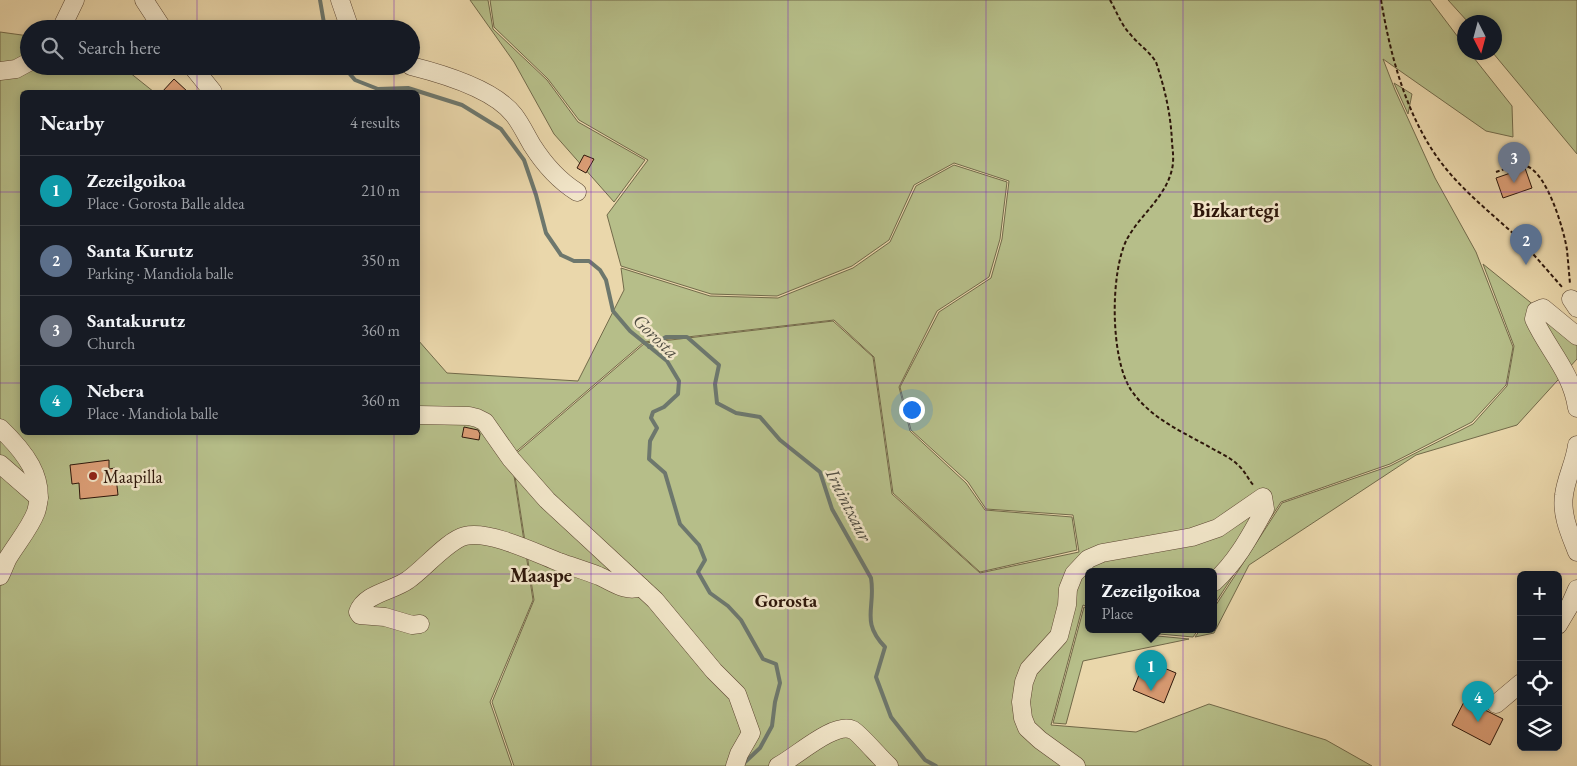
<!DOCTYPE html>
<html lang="en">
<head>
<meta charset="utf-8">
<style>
	body { margin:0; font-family:"EB Garamond",serif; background:#242831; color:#f1f3f6 }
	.controls { position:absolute; right:15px; bottom:15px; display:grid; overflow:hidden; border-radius:8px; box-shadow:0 2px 8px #0003 }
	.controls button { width:45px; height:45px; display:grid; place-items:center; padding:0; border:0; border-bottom:1px solid #363941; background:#171b24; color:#f1f3f6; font:25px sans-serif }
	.compass { position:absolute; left:1457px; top:15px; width:45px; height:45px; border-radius:50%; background:#171b24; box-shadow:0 2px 8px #0003; rotate:174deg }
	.you { position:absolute; left:911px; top:409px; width:18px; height:18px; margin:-12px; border:4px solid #fff; border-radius:50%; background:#1a73e8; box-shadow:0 0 0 8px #1a73e833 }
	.badge { display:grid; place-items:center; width:32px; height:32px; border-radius:50%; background:#7c3aed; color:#fff; font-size:16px; font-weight:700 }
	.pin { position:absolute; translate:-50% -41px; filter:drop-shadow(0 1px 2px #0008) }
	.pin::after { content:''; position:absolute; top:26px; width:18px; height:15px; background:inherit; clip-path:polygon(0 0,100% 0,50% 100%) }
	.popup { position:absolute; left:1085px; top:568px; width:132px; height:65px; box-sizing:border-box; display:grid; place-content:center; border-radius:8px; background:#171b24; filter:drop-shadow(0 1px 4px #0005); font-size:16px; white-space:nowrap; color:#9ea1a6 }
	.popup b { font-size:19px; color:#f1f3f6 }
	.popup::after { content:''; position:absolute; left:50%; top:100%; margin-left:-10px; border:10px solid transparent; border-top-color:#171b24 }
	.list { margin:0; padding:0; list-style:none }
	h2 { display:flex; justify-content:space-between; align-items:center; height:65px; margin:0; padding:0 20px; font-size:21px }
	h2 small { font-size:16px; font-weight:400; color:#9ea1a6 }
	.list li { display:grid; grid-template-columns:32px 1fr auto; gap:15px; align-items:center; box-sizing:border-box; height:70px; padding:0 20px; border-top:1px solid #363941 }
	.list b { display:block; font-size:19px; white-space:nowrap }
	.list p { margin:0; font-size:16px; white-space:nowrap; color:#9ea1a6 }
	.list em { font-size:16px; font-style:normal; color:#9ea1a6 }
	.icon { flex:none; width:28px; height:28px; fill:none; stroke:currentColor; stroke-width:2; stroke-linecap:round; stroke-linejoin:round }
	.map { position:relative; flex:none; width:1577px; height:766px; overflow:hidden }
	.search { position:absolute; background:#171b24; box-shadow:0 2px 8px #0003; left:20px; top:20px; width:400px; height:55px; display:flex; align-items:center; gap:12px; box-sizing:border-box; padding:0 18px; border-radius:28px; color:#9ea1a6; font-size:19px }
	.panel { position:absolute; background:#171b24; box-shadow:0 2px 8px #0003; left:20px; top:90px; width:400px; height:345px; border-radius:8px }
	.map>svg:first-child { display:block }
</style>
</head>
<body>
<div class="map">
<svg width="1577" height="766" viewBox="0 0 1577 766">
	<rect width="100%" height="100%" fill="#ead7ab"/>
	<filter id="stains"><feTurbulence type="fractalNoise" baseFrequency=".004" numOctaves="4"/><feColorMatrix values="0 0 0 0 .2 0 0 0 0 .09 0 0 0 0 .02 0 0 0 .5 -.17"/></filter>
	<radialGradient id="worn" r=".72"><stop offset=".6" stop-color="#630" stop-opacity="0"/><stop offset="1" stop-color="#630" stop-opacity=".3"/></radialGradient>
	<g fill="#b6be89" stroke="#726a4a">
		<path d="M470 0H488L493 29 547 80 578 122 645 160 614 202 554 134 514 62Z"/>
		<path d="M490 0H1430L1464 45V52L1470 53 1512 106 1513 137 1486 131 1383 59 1395 90 1435 178 1476 252 1513 347 1506 385 1472 422 1390 464 1281 502 1214 605V572H1088V607L1083 605 1051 725 1136 732 1209 704 1326 740 1372 766H514L492 702 534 600 512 457 645 343 833 321 873 357 892 494 980 573 1079 552 1073 515 986 509 968 482 911 430 900 387 939 312 991 278 1002 239 1009 181 954 163 914 185 889 240 852 266 777 296 711 294 621 266 607 215 648 160 579 120 548 79 494 27Z"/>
		<path d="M1448 0H1577V154L1493 53 1494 52V22H1468Z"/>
		<path d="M0 32 29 36V66H120L124 68 154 92H22V432H418V340L447 373 578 381 624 290 621 268 710 296 778 298 853 268 890 242 916 186 954 165 1007 182 1000 239 989 277 937 311 899 387 910 431 966 483 985 510 1072 517 1077 550 980 572 893 493 874 357 834 320 644 342 511 456 533 600 490 702 512 766H0Z"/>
		<path d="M1394 83 1412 94 1408 114Z"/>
		<path d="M1483 264 1577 340V359L1517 425 1416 455 1249 565 1214 633 1195 637 1200 630H1214V608L1282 503 1390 466 1473 424 1507 386 1514 346Z"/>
		<path d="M1084 607 1088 609V630H1136L1147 635 1189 639 1083 661 1066 724 1053 723Z"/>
		<path d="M1140 630H1198L1193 637 1148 633Z"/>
	</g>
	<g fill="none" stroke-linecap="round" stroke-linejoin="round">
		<g stroke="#6d776d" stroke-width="4">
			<path d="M320 0 325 29"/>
			<path d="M343 66 355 80 378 89 408 88 462 105 501 129 524 160 536 195 546 233 561 255 574 261H589L600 270 606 280 613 311 630 331 667 361 679 381 678 394 664 407 653 412 651 418 657 428 650 441 649 459 665 473 680 524 699 545 705 560 698 572 710 593 728 606 741 620 763 659 776 664 780 683 775 702 772 726 760 748 743 764"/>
			<path d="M649 347 666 337H687L719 365 715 384 717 403 736 413 760 417 780 440 820 472 832 509 871 578C876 608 860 621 885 647L876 677 891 717 925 760 936 766"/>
		</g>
	</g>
	<g fill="#db9d75" stroke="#2d160a">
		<path d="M174 79 188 92H162Z"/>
		<path d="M584 155 594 159 586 173 577 168Z"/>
		<path d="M1525 168 1532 188 1503 198 1496 178Z"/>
		<path d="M464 427 478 430 480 434 479 440 462 437Z"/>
		<path d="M109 460V469L115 468 118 495 80 499 79 483 72 484 70 465Z"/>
		<path d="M1145 660 1176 673 1164 703 1133 690Z"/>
		<path d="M1465 700 1503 719 1490 745 1452 725Z"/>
	</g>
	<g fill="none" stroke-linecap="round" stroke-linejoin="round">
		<g stroke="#5c4632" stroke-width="19">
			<g id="minor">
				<path d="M144 0 163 29"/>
				<path d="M340 0 350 29"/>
				<path d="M61 29 75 0"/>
				<path d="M192 66 213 92"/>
				<path d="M411 66C443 74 494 89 514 115 521 124 526 135 532 145 544 164 558 180 577 192"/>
				<path d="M0 71 16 69 29 62"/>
				<path d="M1571 299 1577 308"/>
				<path d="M1577 336 1543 308 1536 311 1534 319C1548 350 1572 372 1577 408"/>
				<path d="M418 415 469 416 477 418 485 422 511 459 547 500 641 587C626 593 613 582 599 576 586 571 573 567 559 562 536 553 489 530 465 536 448 540 424 569 408 580 393 591 365 593 358 612L360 615 385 617 412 625 420 624"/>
				<path d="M0 428C23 450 47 478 36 512 30 528 17 543 8 558 5 564 3 570 0 576"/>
				<path d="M1577 445C1575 462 1566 478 1564 495 1561 515 1570 534 1577 552"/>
				<path d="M0 464 39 498"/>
				<path d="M641 587 655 600 714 671 737 694 751 733 739 754 735 766"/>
				<path d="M1558 625 1570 605 1577 589"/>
				<path d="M1496 704 1521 683"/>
				<path d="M778 766C796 757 834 721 853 730 859 733 881 759 889 766"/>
				<path d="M1076 766 1040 740 1027 728 1023 718 1021 702 1024 682 1029 669 1059 636 1067 605 1068 589 1074 574 1088 559 1102 553 1192 537 1218 528 1263 497 1265 509C1250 536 1237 561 1214 582"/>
			</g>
		</g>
		<g stroke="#2d160a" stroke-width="2" stroke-dasharray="4 2.5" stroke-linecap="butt">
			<path d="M1110 0C1117 12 1121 25 1131 35 1139 45 1150 52 1156 62 1165 89 1171 115 1172 143 1173 152 1174 161 1172 169 1166 197 1140 215 1127 239 1110 272 1110 358 1131 390 1151 419 1183 432 1213 449 1222 454 1231 458 1238 465 1245 471 1248 479 1254 486"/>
			<path d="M1381 0C1391 59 1408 123 1447 170 1467 194 1492 214 1516 236 1532 252 1547 270 1562 287"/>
			<path d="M1496 172C1505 169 1517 164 1526 166 1547 172 1564 230 1567 250 1568 261 1569 272 1570 284"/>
		</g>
		<use href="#minor" stroke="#f1e5c8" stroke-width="18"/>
	</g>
	<path fill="none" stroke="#7b2cbf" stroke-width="1" stroke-opacity="0.55" d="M197 0V29M394 0V29M591 0V766M788 0V766M986 0V766M1183 0V766M1380 0V766M197 66V92M394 66V92M0 192H22M418 192H1577M0 383H22M418 383H1577M197 432V766M394 432V766M0 574H1577"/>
	<circle fill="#8f2418" stroke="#f1e5c8" stroke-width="2" cx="93" cy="476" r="5"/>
	<g text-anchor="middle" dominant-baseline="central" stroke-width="5" stroke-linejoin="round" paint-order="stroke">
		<g font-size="18" fill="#2d160a" stroke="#f1e5c8" text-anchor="start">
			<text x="103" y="476">Maapilla</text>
		</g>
		<g font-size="19" font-style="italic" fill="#524f44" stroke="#f1e5c8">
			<text transform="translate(656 336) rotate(44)">Gorosta</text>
			<text transform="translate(849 505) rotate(63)">Iruintxaur</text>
		</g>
		<g font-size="19" font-weight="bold" fill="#2d160a" stroke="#f1e5c8">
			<text x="786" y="600">Gorosta</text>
		</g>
		<g font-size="20" font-weight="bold" fill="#2d160a" stroke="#f1e5c8">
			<text x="1236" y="210">Bizkartegi</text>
			<text x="541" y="575">Maaspe</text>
		</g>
	</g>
	<rect width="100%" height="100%" filter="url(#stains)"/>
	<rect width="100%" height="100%" fill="url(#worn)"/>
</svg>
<div class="controls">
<button>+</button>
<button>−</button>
<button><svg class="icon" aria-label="locate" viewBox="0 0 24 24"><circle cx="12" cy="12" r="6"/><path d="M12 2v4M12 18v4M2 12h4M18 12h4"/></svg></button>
<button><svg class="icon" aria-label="layers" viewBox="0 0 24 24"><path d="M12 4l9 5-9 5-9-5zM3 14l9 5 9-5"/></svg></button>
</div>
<svg class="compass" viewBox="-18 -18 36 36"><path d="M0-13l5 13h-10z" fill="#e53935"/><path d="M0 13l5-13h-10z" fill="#9ea1a6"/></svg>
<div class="you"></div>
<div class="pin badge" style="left:1151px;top:691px;background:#0f9aa8">1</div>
<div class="popup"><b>Zezeilgoikoa</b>Place</div>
<div class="pin badge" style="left:1526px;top:265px;background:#5c6f8a">2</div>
<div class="pin badge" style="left:1514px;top:183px;background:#6b7280">3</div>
<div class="pin badge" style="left:1478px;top:722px;background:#0f9aa8">4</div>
<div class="search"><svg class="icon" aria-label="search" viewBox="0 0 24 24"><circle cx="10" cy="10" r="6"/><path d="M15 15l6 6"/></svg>Search here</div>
<section class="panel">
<h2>Nearby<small>4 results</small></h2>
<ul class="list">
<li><span class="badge" style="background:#0f9aa8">1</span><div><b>Zezeilgoikoa</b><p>Place · Gorosta Balle aldea</p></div><em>210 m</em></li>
<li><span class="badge" style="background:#5c6f8a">2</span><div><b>Santa Kurutz</b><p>Parking · Mandiola balle</p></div><em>350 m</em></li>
<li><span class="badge" style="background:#6b7280">3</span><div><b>Santakurutz</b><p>Church</p></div><em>360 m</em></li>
<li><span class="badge" style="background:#0f9aa8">4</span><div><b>Nebera</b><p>Place · Mandiola balle</p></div><em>360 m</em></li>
</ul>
</section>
</div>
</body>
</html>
